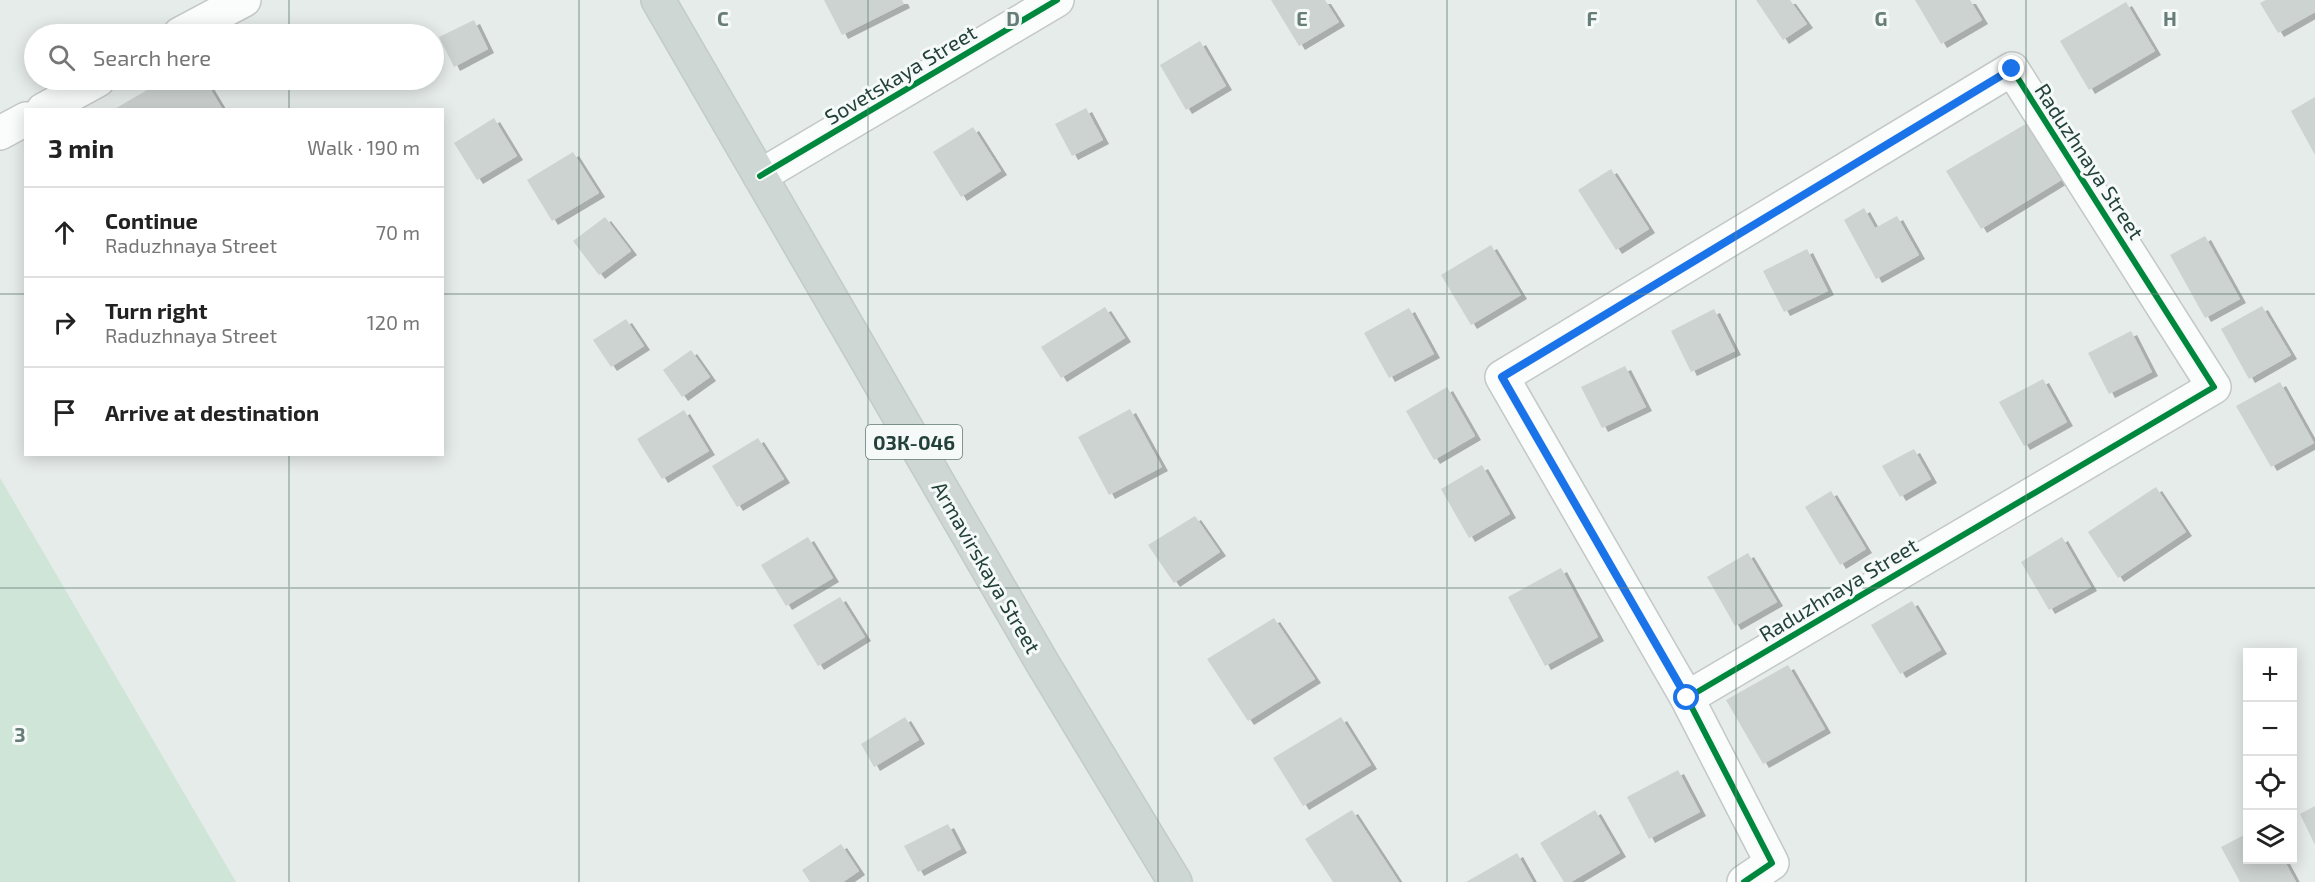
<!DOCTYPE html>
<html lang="en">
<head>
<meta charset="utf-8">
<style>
	body { margin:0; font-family:"Exo 2",sans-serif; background:#f6f6f6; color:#222 }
	.controls { position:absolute; right:18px; bottom:18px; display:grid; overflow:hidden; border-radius:0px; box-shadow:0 3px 15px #0003 }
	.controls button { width:54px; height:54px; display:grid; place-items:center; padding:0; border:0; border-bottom:2px solid #e0e0e0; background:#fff; color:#222; font:30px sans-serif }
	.stop { position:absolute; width:18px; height:18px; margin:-14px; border:4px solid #1a73e8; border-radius:50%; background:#fff }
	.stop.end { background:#1a73e8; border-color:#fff; box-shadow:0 2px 6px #0008 }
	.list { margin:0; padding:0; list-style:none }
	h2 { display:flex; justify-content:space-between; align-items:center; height:78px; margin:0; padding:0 24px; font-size:26px }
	h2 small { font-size:20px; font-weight:400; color:#767676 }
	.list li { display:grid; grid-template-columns:39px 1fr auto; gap:18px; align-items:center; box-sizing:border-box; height:90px; padding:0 24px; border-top:2px solid #e0e0e0 }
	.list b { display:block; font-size:22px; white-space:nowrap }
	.list p { margin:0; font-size:20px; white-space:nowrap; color:#767676 }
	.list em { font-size:20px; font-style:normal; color:#767676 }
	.icon { flex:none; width:33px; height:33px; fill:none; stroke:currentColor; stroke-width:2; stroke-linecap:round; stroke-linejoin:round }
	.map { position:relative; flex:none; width:2315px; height:882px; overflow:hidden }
	.search { position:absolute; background:#fff; box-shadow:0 3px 15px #0003; left:24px; top:24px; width:420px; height:66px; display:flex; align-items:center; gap:15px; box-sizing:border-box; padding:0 21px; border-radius:33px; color:#767676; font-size:22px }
	.panel { position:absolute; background:#fff; box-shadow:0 3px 15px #0003; left:24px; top:108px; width:420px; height:348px; border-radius:0px }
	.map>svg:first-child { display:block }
</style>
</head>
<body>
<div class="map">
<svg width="2315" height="882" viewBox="0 0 2315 882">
	<defs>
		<filter id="shadow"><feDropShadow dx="6" dy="4" stdDeviation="0" flood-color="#0004"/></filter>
	</defs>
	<rect width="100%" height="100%" fill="#e6ece9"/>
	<path fill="#cfe5d7" d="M0 478 236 882H0Z"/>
	<g fill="#cdd3d1" filter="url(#shadow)">
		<path d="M824 0H902L904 4 842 35Z"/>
		<path d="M1271 0H1325L1339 22 1299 46Z"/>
		<path d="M1756 0H1790L1807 24 1783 40Z"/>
		<path d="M1915 0H1970L1982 20 1941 44Z"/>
		<path d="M2266 0H2315V12L2278 33 2260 3Z"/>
		<path d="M2126 2 2155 51 2089 90 2060 41Z"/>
		<path d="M474 20 488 49 454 67 439 37Z"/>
		<path d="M1200 41 1226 86 1186 110 1160 65Z"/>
		<path d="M164 80H205L223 110H113Z"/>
		<path d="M2315 97V155L2291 111Z"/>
		<path d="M1086 108 1103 140 1072 156 1055 124Z"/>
		<path d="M494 118 517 156 477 180 454 143Z"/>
		<path d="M2029 122 2063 179 1981 229 1946 171Z"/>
		<path d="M973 127 1001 171 961 197 933 152Z"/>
		<path d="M573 152 599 193 552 221 527 180Z"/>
		<path d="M1611 169 1649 229 1616 250 1578 190Z"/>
		<path d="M1864 208 1875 228 1897 216 1919 255 1876 279 1844 220Z"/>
		<path d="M605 217 631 251 599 275 573 241Z"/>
		<path d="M2205 236 2240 299 2205 318 2170 255Z"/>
		<path d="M1491 245 1521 295 1471 325 1441 275Z"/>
		<path d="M1807 249 1828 291 1784 312 1763 271Z"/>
		<path d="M2262 306 2291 355 2249 379 2221 329Z"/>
		<path d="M1105 307 1125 338 1061 378 1041 347Z"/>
		<path d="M1409 308 1434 354 1389 378 1364 333Z"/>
		<path d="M1714 309 1735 351 1691 372 1671 331Z"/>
		<path d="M626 319 644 346 611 367 593 340Z"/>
		<path d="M2131 331 2152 372 2109 394 2088 353Z"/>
		<path d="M691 350 710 377 682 397 663 370Z"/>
		<path d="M1625 366 1646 407 1602 428 1581 387Z"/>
		<path d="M2043 379 2067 422 2024 446 1999 402Z"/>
		<path d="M2280 382 2314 443 2271 467 2236 406Z"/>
		<path d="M1447 387 1475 436 1434 460 1406 411Z"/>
		<path d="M1130 409 1162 467 1109 495 1078 437Z"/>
		<path d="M684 410 709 451 662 479 637 439Z"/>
		<path d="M758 438 784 479 737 507 712 466Z"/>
		<path d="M1914 449 1931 479 1900 497 1882 466Z"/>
		<path d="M1482 465 1510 514 1469 538 1441 489Z"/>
		<path d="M2156 487 2186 532 2118 578 2088 532Z"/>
		<path d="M1831 491 1866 549 1840 565 1805 507Z"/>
		<path d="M1195 516 1220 552 1174 583 1148 545Z"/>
		<path d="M808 537 833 578 786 606 761 565Z"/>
		<path d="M2062 537 2091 587 2049 610 2021 562Z"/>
		<path d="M1748 553 1777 602 1735 626 1707 577Z"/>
		<path d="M1561 568 1598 637 1545 666 1508 597Z"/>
		<path d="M840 597 865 637 818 666 793 625Z"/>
		<path d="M1912 601 1941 650 1900 674 1871 625Z"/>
		<path d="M1274 618 1315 679 1248 721 1207 659Z"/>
		<path d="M1788 665 1825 729 1763 764 1726 700Z"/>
		<path d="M905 717 919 740 874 767 861 744Z"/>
		<path d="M1341 717 1371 765 1303 806 1273 758Z"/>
		<path d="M1678 770 1700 812 1649 839 1627 797Z"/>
		<path d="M2315 806V845L2300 814Z"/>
		<path d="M1352 810 1399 882H1333L1305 839Z"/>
		<path d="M1595 810 1620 853 1571 882H1564L1540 843Z"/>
		<path d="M948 824 961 849 918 872 904 846Z"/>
		<path d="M2248 833V860H2284L2296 882H2240L2221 847Z"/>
		<path d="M841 844 859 871 843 882H810L802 870Z"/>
		<path d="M1517 853 1533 882H1466Z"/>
	</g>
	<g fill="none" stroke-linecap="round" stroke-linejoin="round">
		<g stroke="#c3c9c7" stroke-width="36">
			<g id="minor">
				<path d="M180 34 244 0"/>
				<path d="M43 110 98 80"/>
				<path d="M0 133 26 119"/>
				<path d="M760 176 1057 0"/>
				<path d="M1687 698 2214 387 2012 69 1502 377 1687 698 1772 863 1744 882"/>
			</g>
		</g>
		<g stroke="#c2cbc8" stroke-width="36">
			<path id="major" d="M658 0 1043 664 1175 882"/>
		</g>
		<use href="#minor" stroke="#fbfcfc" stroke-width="33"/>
		<use href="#major" stroke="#cfd7d5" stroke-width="33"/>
		<g stroke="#f5faf8" stroke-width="10">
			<g id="cycleway">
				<path d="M760 176 1057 0"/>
				<path d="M1687 698 2214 387 2012 69 1502 377 1687 698 1772 863 1744 882"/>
			</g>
		</g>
		<use href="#cycleway" stroke="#00873e" stroke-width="6"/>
	</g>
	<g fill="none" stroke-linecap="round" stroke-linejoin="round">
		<path stroke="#1a73e8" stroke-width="8" d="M1687 698 1502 377 2012 69"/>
	</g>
	<path fill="none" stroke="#677d77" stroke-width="1.5" stroke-opacity="0.55" d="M289 0V34M579 0V882M868 0V882M1158 0V882M1447 0V882M1736 0V882M2026 0V882M289 80V110M0 294H26M442 294H2315M289 454V882M0 588H2315"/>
	<g text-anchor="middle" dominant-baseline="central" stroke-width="6" stroke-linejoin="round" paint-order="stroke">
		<rect fill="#f5faf8" stroke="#627873" stroke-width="1.5" x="866" y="425" width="96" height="34" rx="4.5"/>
		<g font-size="20" font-weight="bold" fill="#23413a">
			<text x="914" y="442">03К-046</text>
		</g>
		<g font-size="21" fill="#23413a" stroke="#f5faf8">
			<text transform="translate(900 74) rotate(-31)">Sovetskaya Street</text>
			<text transform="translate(2090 161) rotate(57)">Raduzhnaya Street</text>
			<text transform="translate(987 567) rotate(60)">Armavirskaya Street</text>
			<text transform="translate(1838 589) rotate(-31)">Raduzhnaya Street</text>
		</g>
	</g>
	<g font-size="20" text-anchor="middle" font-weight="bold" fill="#677d77" stroke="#f5faf8" stroke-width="6" stroke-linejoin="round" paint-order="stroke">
		<text x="723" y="26">C</text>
		<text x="1013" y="26">D</text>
		<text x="1302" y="26">E</text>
		<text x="1592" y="26">F</text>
		<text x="1881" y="26">G</text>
		<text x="2170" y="26">H</text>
		<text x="20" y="742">3</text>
	</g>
</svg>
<div class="controls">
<button>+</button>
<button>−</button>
<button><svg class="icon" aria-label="locate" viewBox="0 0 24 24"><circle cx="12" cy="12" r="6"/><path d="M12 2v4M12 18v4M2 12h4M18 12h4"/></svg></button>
<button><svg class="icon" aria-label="layers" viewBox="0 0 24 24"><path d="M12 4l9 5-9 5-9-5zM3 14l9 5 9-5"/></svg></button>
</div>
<div class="stop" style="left:1687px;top:698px"></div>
<div class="stop end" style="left:2012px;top:69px"></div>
<div class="search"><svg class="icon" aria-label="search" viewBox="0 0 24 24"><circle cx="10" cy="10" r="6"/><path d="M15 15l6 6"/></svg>Search here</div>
<section class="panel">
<h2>3 min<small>Walk · 190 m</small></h2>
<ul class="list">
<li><svg class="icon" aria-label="ahead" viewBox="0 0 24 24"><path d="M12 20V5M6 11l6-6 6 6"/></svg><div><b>Continue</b><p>Raduzhnaya Street</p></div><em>70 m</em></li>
<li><svg class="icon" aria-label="right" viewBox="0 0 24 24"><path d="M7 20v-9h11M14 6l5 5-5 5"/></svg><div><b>Turn right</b><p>Raduzhnaya Street</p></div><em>120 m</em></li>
<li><svg class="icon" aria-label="arrive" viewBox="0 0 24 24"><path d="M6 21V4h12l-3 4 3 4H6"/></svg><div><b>Arrive at destination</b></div></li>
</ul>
</section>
</div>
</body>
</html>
